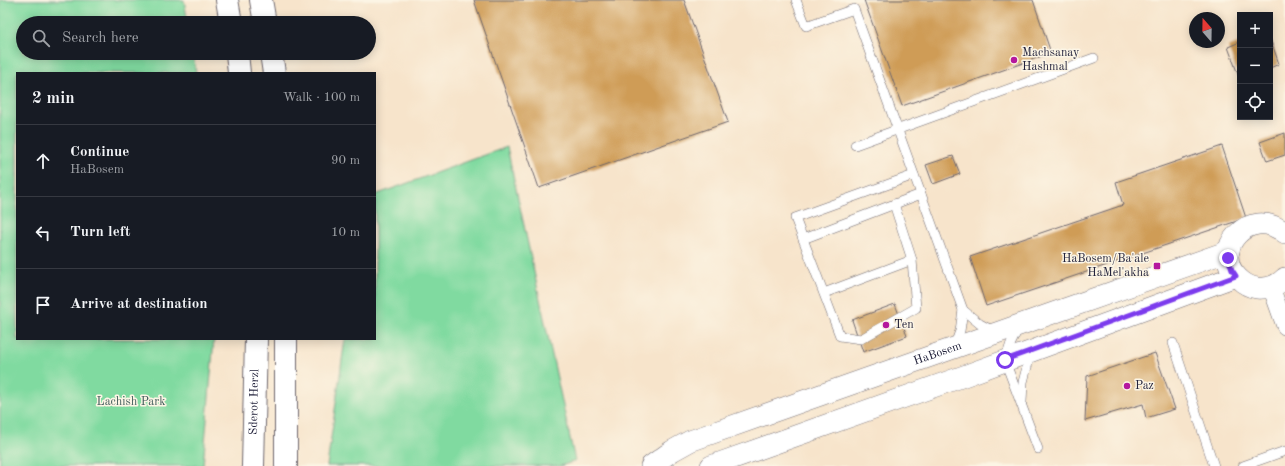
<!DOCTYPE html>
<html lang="en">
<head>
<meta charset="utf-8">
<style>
	body { margin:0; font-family:"Old Standard TT",serif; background:#242831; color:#f1f3f6 }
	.controls { position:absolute; right:12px; top:12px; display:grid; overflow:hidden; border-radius:0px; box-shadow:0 2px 10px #0003 }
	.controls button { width:36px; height:36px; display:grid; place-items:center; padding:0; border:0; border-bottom:1px solid #363941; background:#171b24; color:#f1f3f6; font:20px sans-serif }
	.compass { position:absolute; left:1189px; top:12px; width:36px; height:36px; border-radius:50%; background:#171b24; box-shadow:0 2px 10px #0003; rotate:340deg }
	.stop { position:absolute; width:12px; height:12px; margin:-9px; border:3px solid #7c3aed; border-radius:50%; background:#fff }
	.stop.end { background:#7c3aed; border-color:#fff; box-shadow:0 1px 4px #0008 }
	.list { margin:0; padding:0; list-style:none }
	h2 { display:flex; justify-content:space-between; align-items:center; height:52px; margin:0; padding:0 16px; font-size:17px }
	h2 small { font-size:13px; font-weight:400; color:#9ea1a6 }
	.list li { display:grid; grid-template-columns:26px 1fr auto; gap:12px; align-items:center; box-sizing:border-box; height:72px; padding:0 16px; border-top:1px solid #363941 }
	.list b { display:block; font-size:15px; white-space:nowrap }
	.list p { margin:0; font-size:13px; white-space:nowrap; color:#9ea1a6 }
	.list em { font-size:13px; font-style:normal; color:#9ea1a6 }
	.icon { flex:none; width:22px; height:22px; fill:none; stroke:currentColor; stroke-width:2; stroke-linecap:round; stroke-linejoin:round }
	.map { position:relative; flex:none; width:1285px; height:466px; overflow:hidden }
	.search { position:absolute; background:#171b24; box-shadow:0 2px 10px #0003; left:16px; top:16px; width:360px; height:44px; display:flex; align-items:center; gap:10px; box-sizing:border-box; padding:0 14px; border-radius:22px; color:#9ea1a6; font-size:15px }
	.panel { position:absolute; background:#171b24; box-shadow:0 2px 10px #0003; left:16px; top:72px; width:360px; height:268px; border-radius:0px }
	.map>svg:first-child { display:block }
</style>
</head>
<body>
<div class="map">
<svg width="1285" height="466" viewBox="0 0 1285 466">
	<rect width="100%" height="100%" fill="#fcf5e5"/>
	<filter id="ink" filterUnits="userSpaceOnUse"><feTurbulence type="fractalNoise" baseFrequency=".025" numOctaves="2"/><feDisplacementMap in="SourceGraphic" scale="8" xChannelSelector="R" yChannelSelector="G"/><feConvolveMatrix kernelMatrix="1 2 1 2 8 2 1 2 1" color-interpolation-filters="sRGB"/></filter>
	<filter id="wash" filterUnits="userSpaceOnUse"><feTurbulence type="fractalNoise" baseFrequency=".012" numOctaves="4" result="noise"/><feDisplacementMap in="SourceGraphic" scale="16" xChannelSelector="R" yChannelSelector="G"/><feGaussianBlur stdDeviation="0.9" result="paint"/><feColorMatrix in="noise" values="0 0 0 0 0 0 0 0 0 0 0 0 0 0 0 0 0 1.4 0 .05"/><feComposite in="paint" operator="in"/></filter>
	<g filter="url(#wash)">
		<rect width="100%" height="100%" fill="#f7e4cb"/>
		<g fill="#80daa0" stroke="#517e6e">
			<path d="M0 0H184L188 23H23V53H193L196 73H17V339H214L203 466H0Z"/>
			<path d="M507 147 575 461 561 466H327L345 339H375V195Z"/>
		</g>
		<g id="blocks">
			<g fill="#cf9c56">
				<path d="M474 0H684L728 122 539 188Z"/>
				<path d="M864 0H1033L1051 53 902 106Z"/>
				<path d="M1270 38 1279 64 1270 68Z"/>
				<path d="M1240 42V80L1228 47Z"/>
				<path d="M1285 133V155L1267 161 1260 142Z"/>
				<path d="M1222 146 1246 218 986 306 970 257 1123 205 1116 182Z"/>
				<path d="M953 156 960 174 933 184 926 165Z"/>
				<path d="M895 304 907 336 863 352 852 320Z"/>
				<path d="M1155 353 1175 409 1146 418 1143 404 1085 421 1087 376Z"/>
			</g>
		</g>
	</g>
	<g filter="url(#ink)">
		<use href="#blocks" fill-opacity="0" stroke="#6d666d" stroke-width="1"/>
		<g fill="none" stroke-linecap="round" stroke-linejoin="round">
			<g stroke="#6d666d" stroke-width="10">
				<g id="service">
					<path d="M796 0 806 26 854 9 963 310 960 331 954 347"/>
					<path d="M855 145 1094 58"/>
					<path d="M894 204 912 260 916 308 861 339 840 336 795 218 914 175"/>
					<path d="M803 239 921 194"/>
					<path d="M824 293 912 260"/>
					<path d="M963 310 980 324 995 332"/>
					<path d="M1018 329 1011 343 1005 361 1038 449"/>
					<path d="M1173 343 1214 466"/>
					<path d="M1022 402 1023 382 1031 352"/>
					<path d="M1243 466 1285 451"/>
				</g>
			</g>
			<g stroke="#6d666d" stroke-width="18">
				<path id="minor" d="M1271 287 1285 326"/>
			</g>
			<g stroke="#6d666d" stroke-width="22">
				<g id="tertiary">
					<path d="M1285 233C1249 204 1209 251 1238 278 1243 283 1249 287 1257 288 1268 289 1277 286 1285 278"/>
					<path id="s1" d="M651 466 672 451 690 441 1229 251"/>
					<path d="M711 466 964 376 1236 276"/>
				</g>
			</g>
			<g stroke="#6d666d" stroke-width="24">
				<g id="secondary">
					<path d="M227 0 231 23"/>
					<path d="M261 0 265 23"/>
					<path d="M237 53 239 73"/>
					<path d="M271 53 274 73"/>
					<path id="s2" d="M253 466 256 339"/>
					<path d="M286 466V339"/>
				</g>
			</g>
			<use href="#service" stroke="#fff" stroke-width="9"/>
			<use href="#minor" stroke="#fff" stroke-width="17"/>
			<use href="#tertiary" stroke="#fff" stroke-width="21"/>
			<use href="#secondary" stroke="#fff" stroke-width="22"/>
		</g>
	</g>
	<g fill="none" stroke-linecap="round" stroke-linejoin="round" filter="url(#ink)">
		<path stroke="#7c3aed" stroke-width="5" d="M1005 360 1236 276 1232 270 1228 258"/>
	</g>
	<g fill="#b5179e" stroke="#fcf5e5" stroke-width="1.5">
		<circle cx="1014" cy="60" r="4"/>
		<rect x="1153" y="262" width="8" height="8" rx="2"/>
		<circle cx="886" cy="325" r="4"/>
		<circle cx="1127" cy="386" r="4"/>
	</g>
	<g text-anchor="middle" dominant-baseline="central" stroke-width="3" stroke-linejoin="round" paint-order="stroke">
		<g font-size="12" fill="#22223b" stroke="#fcf5e5" text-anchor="start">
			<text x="1022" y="53">Machsanay<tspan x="1022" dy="14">Hashmal</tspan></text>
			<text x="1149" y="259" text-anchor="end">HaBosem/Ba'ale<tspan x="1149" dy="14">HaMel'akha</tspan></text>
			<text x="894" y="325">Ten</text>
			<text x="1135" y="386">Paz</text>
		</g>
		<g font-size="12" fill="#22223b" stroke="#fcf5e5">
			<text stroke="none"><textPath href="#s1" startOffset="309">HaBosem</textPath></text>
			<text stroke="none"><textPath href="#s2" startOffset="64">Sderot Herzl</textPath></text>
		</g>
		<g font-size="12" fill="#3e5959" stroke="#fcf5e5">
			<text x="131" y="402">Lachish Park</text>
		</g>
	</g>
</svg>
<div class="controls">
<button>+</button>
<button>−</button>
<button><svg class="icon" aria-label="locate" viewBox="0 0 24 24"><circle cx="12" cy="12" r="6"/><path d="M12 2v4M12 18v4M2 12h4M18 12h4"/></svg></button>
</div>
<svg class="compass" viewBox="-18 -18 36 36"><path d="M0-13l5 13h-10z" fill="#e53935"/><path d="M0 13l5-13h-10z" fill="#9ea1a6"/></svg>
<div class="stop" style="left:1005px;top:360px"></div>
<div class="stop end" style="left:1228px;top:258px"></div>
<div class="search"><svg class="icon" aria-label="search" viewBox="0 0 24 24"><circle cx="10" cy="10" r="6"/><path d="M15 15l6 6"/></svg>Search here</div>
<section class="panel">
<h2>2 min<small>Walk · 100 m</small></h2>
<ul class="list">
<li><svg class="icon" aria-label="ahead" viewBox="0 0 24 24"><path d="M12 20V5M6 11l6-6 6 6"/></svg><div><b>Continue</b><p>HaBosem</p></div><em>90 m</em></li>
<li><svg class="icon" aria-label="left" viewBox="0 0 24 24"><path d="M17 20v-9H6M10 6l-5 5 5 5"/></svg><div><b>Turn left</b></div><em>10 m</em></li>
<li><svg class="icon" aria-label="arrive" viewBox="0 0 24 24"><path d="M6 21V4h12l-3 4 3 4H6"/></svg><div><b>Arrive at destination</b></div></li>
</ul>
</section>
</div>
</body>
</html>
